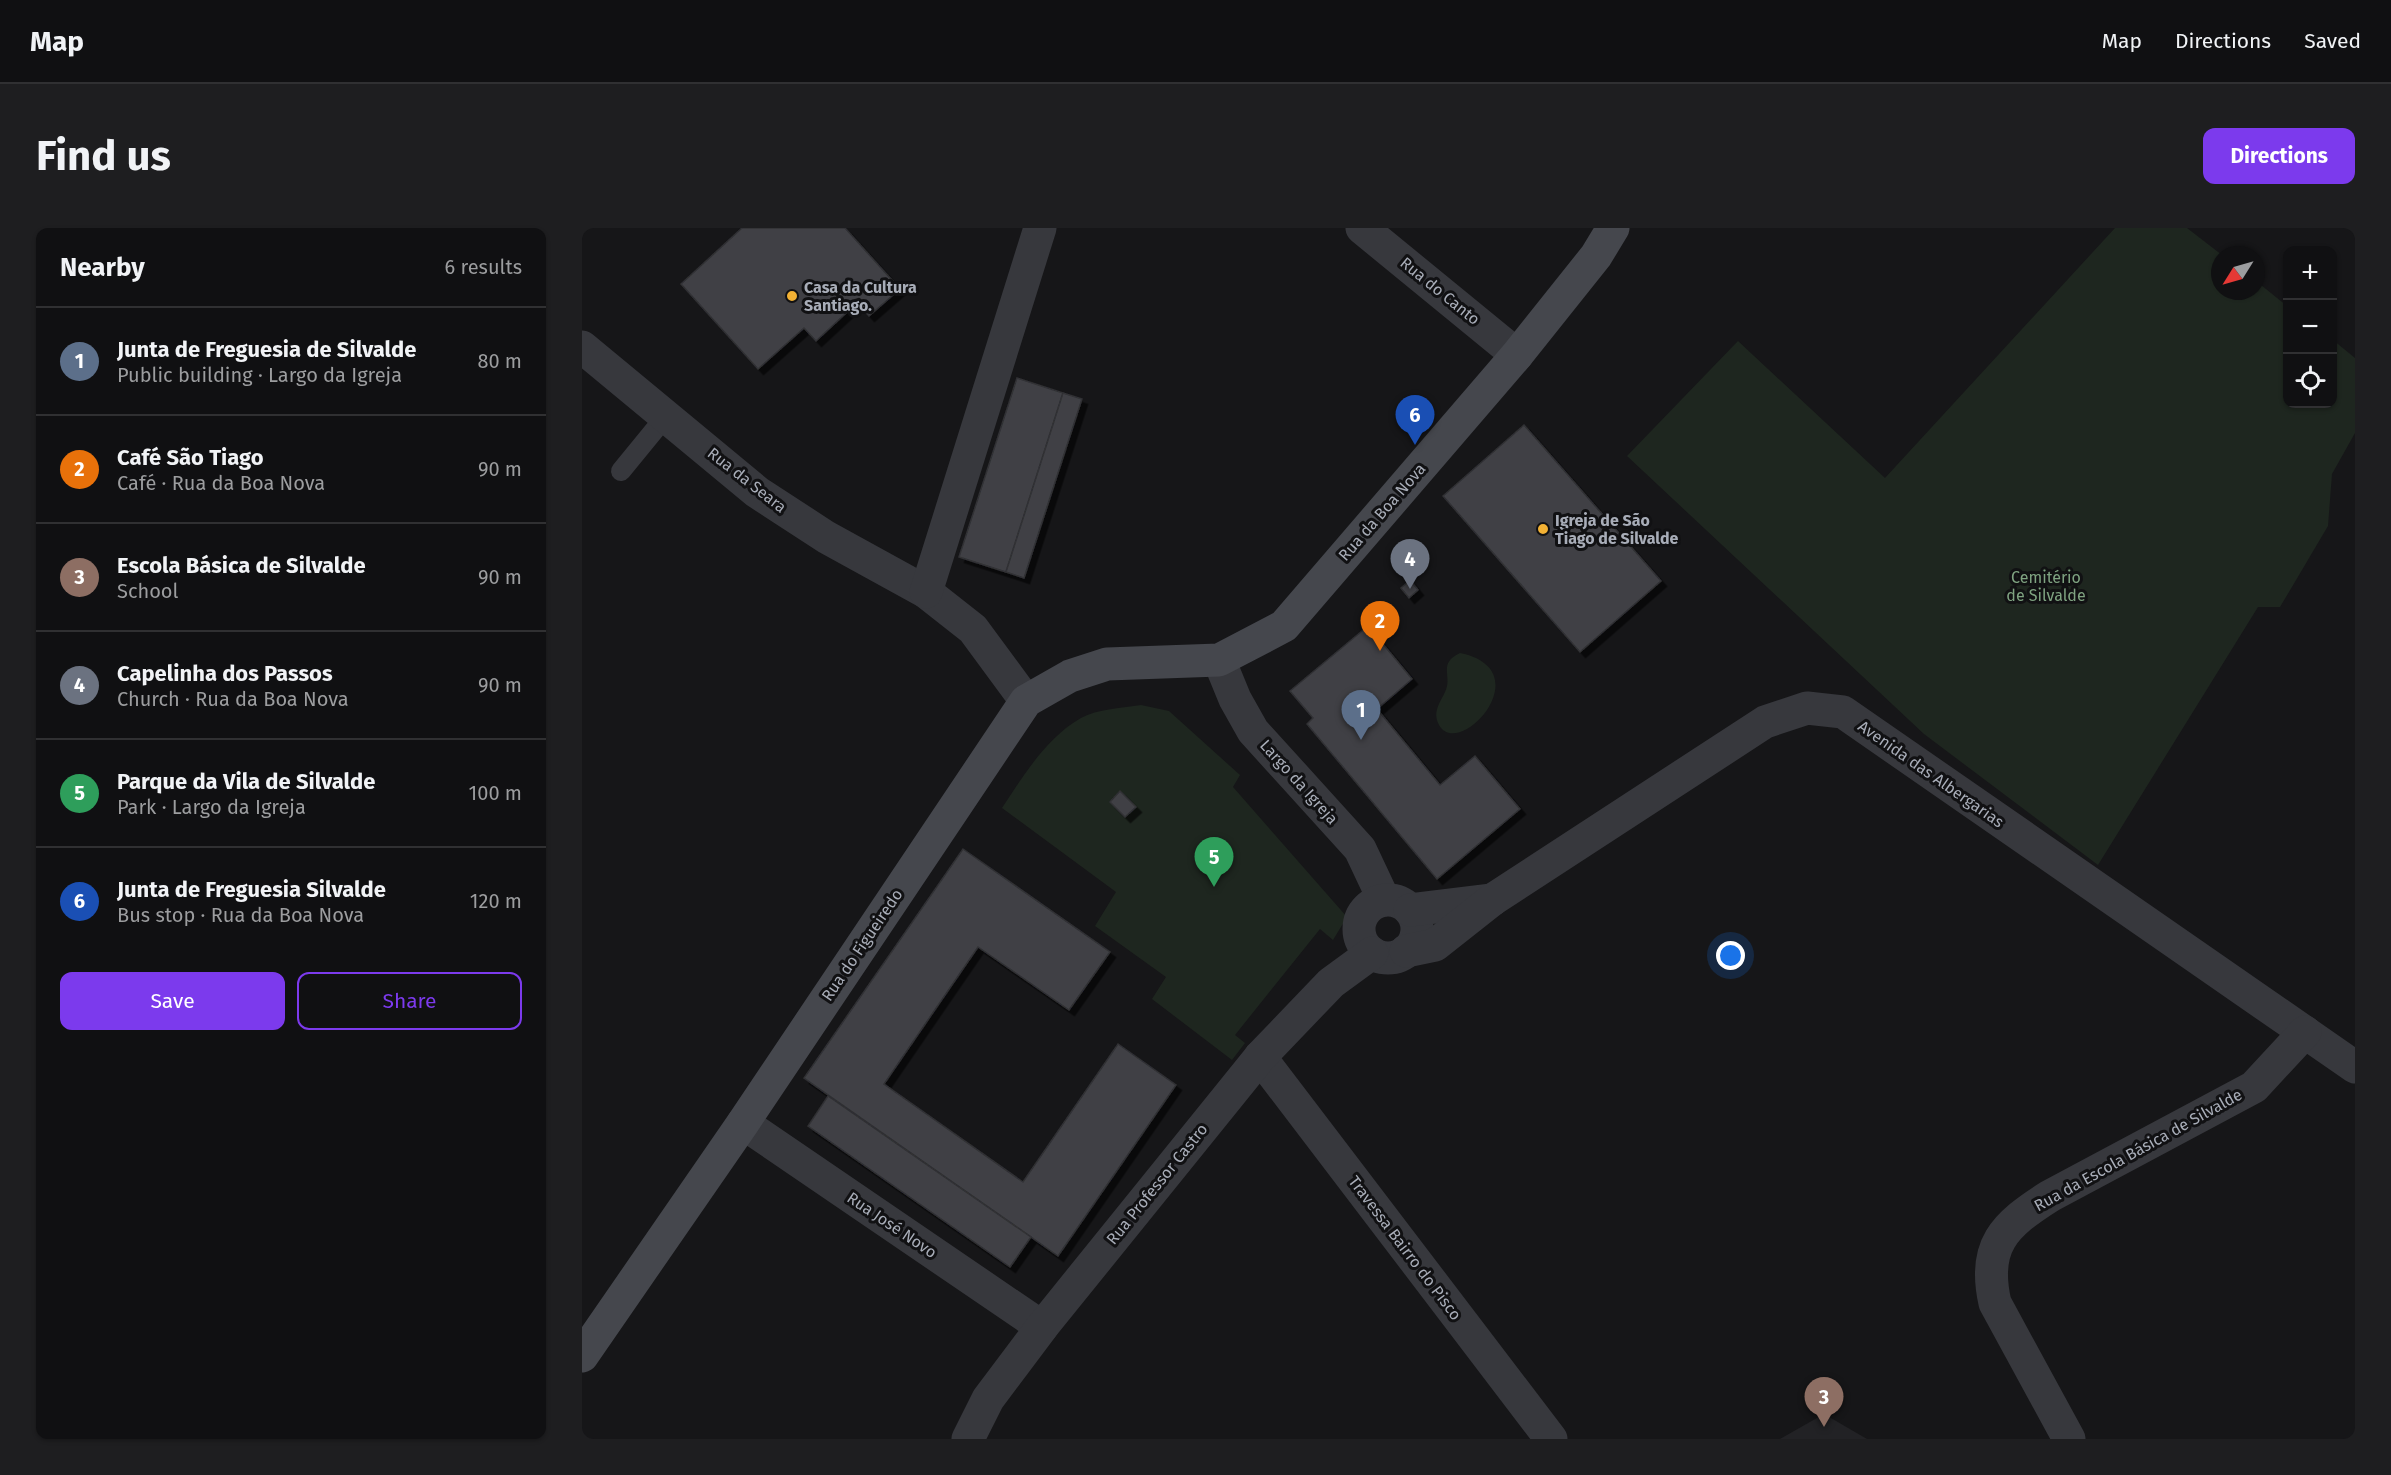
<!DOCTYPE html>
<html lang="en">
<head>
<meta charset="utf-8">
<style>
	body { margin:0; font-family:"Fira Sans",sans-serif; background:#1e1e20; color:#f1f3f6 }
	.controls { position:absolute; right:18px; top:18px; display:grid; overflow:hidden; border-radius:12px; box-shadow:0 2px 4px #0004 }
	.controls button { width:54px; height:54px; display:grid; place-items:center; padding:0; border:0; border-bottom:2px solid #303032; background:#101012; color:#f1f3f6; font:30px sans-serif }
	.compass { position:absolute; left:1629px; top:18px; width:54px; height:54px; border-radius:50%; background:#101012; box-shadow:0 2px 4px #0004; rotate:233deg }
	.you { position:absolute; left:1149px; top:728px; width:21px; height:21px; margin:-15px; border:4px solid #fff; border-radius:50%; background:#1a73e8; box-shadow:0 0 0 9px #1a73e833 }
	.badge { display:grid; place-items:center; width:39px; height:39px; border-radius:50%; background:#7c3aed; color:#fff; font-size:20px; font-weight:700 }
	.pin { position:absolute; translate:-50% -50px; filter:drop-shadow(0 2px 3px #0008) }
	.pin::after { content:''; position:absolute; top:32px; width:21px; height:18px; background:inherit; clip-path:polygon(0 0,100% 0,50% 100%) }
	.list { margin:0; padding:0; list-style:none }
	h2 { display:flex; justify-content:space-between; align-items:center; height:78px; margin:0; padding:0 24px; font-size:26px }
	h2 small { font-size:20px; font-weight:400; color:#9c9d9f }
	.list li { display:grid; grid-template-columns:39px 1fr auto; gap:18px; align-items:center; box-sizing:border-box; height:108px; padding:0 24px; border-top:2px solid #303032 }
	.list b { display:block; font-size:22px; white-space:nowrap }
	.list p { margin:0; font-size:20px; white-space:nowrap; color:#9c9d9f }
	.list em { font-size:20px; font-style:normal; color:#9c9d9f }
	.actions { display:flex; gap:12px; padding:18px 24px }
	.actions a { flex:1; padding:14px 0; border:2px solid #7c3aed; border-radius:12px; text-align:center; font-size:21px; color:#7c3aed }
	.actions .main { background:#7c3aed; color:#fff }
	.icon { flex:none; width:33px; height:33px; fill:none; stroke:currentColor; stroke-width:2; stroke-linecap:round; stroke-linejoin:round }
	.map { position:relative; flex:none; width:1773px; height:1211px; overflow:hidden; border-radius:12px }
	header { display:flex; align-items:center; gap:36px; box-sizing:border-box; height:84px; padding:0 30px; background:#101012; border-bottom:2px solid #303032 }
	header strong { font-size:28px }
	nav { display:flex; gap:33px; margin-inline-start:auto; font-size:21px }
	.intro { display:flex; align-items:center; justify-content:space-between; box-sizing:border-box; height:144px; padding:0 36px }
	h1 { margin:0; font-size:42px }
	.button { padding:15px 27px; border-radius:12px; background:#7c3aed; color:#fff; font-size:21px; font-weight:700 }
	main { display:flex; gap:36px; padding:0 36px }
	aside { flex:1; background:#101012; border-radius:12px; box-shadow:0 2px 4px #0004 }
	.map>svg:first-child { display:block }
</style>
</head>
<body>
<header>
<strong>Map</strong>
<nav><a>Map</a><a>Directions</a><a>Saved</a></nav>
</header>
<div class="intro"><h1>Find us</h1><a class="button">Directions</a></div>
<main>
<aside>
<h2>Nearby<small>6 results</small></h2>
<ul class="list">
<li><span class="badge" style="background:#5c6f8a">1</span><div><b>Junta de Freguesia de Silvalde</b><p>Public building · Largo da Igreja</p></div><em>80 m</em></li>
<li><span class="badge" style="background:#e8710a">2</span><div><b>Café São Tiago</b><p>Café · Rua da Boa Nova</p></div><em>90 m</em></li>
<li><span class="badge" style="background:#8d6e63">3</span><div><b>Escola Básica de Silvalde</b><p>School</p></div><em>90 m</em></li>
<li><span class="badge" style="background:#6b7280">4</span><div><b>Capelinha dos Passos</b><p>Church · Rua da Boa Nova</p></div><em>90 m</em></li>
<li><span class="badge" style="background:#2e9e5b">5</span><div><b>Parque da Vila de Silvalde</b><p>Park · Largo da Igreja</p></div><em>100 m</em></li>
<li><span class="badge" style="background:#1a4fb4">6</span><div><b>Junta de Freguesia Silvalde</b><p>Bus stop · Rua da Boa Nova</p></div><em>120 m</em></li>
</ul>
<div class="actions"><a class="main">Save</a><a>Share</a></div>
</aside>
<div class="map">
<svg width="1773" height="1211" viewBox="0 0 1773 1211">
	<defs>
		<filter id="shadow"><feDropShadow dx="5.5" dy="5.5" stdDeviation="0" flood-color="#0009"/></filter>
	</defs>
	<rect width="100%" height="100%" fill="#161618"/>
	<path fill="#222225" d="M1242 1186 1285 1211H1198Z"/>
	<g fill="#1e261f">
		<path d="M1533 0H1605L1640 27 1638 63H1674V53L1705 78 1706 176H1750L1751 112 1773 130V205L1750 246 1746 298 1698 379H1676L1516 637 1342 506 1045 228 1156 113 1303 250Z"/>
		<path d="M878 425C960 442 877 533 857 497 850 484 858 475 863 464 871 448 855 436 878 425Z"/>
		<path d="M559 477 587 483 658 547 651 559 765 689 751 712 738 701 653 807 663 815 650 832 570 771 584 749 513 698 534 664 420 580C442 547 464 510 499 490 515 481 541 480 559 477Z"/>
	</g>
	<g fill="#404145" stroke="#303034" stroke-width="1.5" filter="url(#shadow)">
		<path d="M160 0H263L318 61 287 88 275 75 234 113 222 100 176 141 99 56Z"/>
		<path d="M435 150 481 165 424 344 377 329Z"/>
		<path d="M481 165 500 171 442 350 424 344Z"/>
		<path d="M942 197 1079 353 998 424 861 268Z"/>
		<path d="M828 352 836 362 827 370 819 360Z"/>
		<path d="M786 398 830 451 795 481 858 557 893 528 938 581 855 651 725 496 731 490 708 463Z"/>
		<path d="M538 563 554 579 543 589 528 574Z"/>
		<path d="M381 621 528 724 487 782 396 719 302 856 441 954 536 816 594 857 476 1028 222 850Z"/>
		<path d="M246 868 449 1009 428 1039 226 898Z"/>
	</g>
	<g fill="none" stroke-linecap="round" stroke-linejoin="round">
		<path stroke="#37383d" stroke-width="20" d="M39 243 84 188"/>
		<g stroke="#37383d" stroke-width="33">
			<path d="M780 0 935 127"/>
			<path d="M0 119 175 264 244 309 344 364 391 401 444 473"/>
			<path d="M344 364 458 0"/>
			<path d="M637 432 653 471 671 503 778 621 802 672"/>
			<circle cx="806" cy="701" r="29"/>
			<path d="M828 682 910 672"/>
			<path d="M824 723 853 717 910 672 1183 494 1225 480 1261 484 1773 839"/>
			<path d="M678 829 969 1211"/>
			<path d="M161 895 460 1099"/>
			<path d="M386 1211 406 1171 460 1099 678 829 749 755 790 725"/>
			<path d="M1487 1211 1413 1075C1400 1018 1422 997 1468 968L1672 859 1723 804"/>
		</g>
		<path stroke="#45474d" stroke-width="33" d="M0 1128 161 895 444 473 488 448 525 436 637 432 702 398 935 127 1014 28 1031 0"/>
	</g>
	<g fill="#f2b134" stroke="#111113" stroke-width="2">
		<circle cx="210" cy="68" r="6"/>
		<circle cx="961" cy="301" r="6"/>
	</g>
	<g text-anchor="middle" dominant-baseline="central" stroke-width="6" stroke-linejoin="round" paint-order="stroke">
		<g font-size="16" font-weight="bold" fill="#a8adb8" stroke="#111113" text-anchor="start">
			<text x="222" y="59">Casa da Cultura<tspan x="222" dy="18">Santiago.</tspan></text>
			<text x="973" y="292">Igreja de São<tspan x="973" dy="18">Tiago de Silvalde</tspan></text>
		</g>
		<g font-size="16" fill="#a8adb8" stroke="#111113">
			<text transform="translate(858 63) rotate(39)">Rua do Canto</text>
			<text transform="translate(165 252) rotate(38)">Rua da Seara</text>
			<text transform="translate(800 284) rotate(-49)">Rua da Boa Nova</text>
			<text transform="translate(1349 546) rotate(35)">Avenida das Albergarias</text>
			<text transform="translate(717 554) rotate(48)">Largo da Igreja</text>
			<text transform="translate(280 717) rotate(-56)">Rua do Figueiredo</text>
			<text transform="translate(1556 922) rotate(-29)">Rua da Escola Básica de Silvalde</text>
			<text transform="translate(575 956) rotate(-51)">Rua Professor Castro</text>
			<text transform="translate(310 997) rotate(34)">Rua José Novo</text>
			<text transform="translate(823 1020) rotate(53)">Travessa Bairro do Pisco</text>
		</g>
		<g font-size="16" fill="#7fa381" stroke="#111113">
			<text x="1464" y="349">Cemitério<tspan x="1464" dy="18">de Silvalde</tspan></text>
		</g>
	</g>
</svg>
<div class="controls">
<button>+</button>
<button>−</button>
<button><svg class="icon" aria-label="locate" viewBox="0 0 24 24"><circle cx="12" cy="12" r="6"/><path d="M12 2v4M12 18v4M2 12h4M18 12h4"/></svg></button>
</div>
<svg class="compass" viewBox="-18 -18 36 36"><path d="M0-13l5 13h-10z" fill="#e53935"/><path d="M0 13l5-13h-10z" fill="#9c9d9f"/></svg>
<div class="you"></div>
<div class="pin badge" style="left:779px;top:512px;background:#5c6f8a">1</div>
<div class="pin badge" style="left:798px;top:423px;background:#e8710a">2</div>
<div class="pin badge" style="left:1242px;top:1199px;background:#8d6e63">3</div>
<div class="pin badge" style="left:828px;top:361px;background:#6b7280">4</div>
<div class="pin badge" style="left:632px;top:659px;background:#2e9e5b">5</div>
<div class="pin badge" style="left:833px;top:217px;background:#1a4fb4">6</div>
</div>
</main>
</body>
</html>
